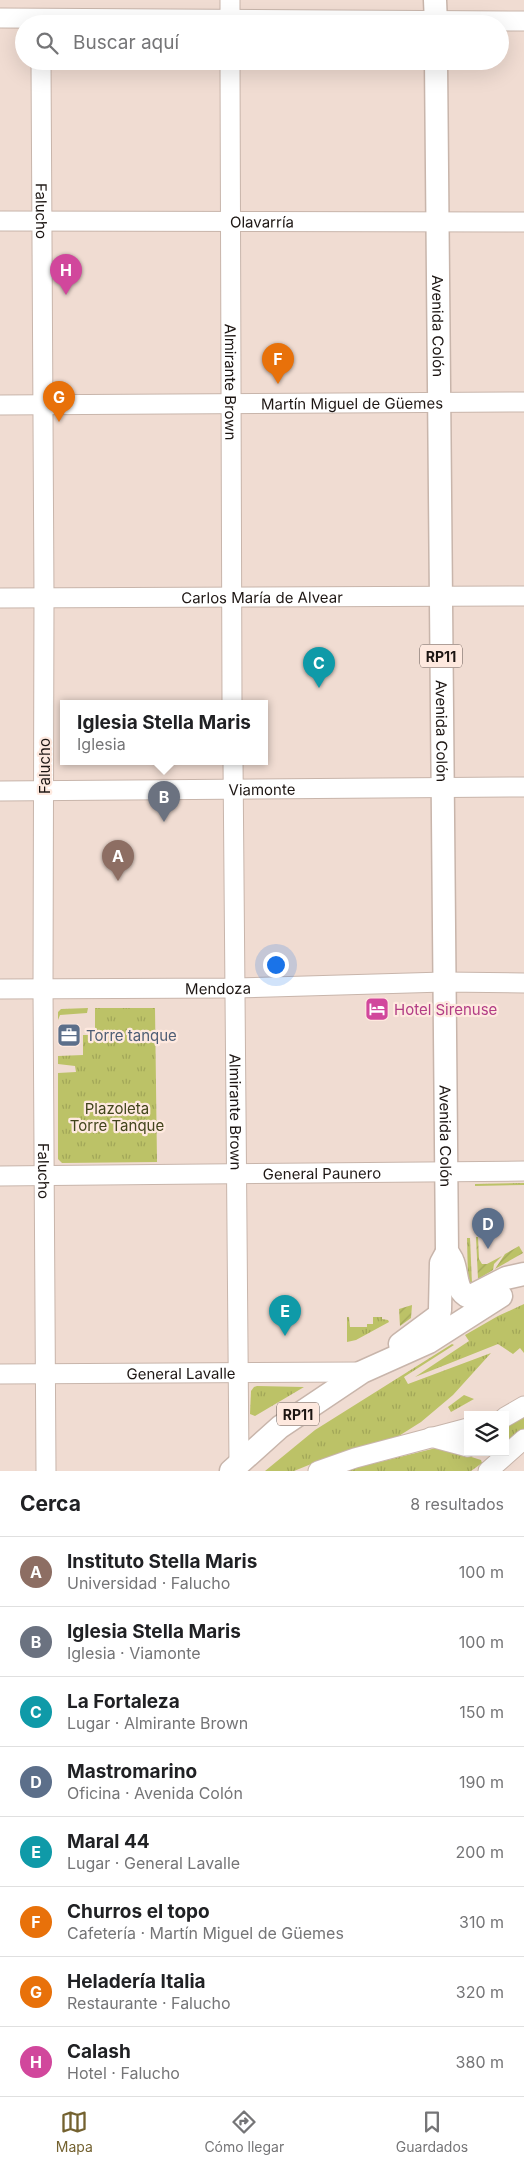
<!DOCTYPE html>
<html lang="es">
<head>
<meta charset="utf-8">
<style>
	body { margin:0; font-family:Inter,sans-serif; background:#f6f6f6; color:#202124 }
	.controls { position:absolute; right:15px; bottom:15px; display:grid; overflow:hidden; border-radius:0px; box-shadow:0 5px 20px #0002 }
	.controls button { width:45px; height:45px; display:grid; place-items:center; padding:0; border:0; border-bottom:1px solid #e0e0e0; background:#fff; color:#202124; font:25px sans-serif }
	.you { position:absolute; left:275px; top:964px; width:18px; height:18px; margin:-12px; border:4px solid #fff; border-radius:50%; background:#1a73e8; box-shadow:0 0 0 8px #1a73e833 }
	.badge { display:grid; place-items:center; width:32px; height:32px; border-radius:50%; background:#746230; color:#fff; font-size:16px; font-weight:700 }
	.pin { position:absolute; translate:-50% -41px; filter:drop-shadow(0 1px 2px #0008) }
	.pin::after { content:''; position:absolute; top:26px; width:18px; height:15px; background:inherit; clip-path:polygon(0 0,100% 0,50% 100%) }
	.popup { position:absolute; left:60px; top:700px; width:208px; height:65px; box-sizing:border-box; display:grid; place-content:center; border-radius:0px; background:#fff; filter:drop-shadow(0 1px 4px #0005); font-size:16px; white-space:nowrap; color:#757577 }
	.popup b { font-size:19px; color:#202124 }
	.popup::after { content:''; position:absolute; left:50%; top:100%; margin-left:-10px; border:10px solid transparent; border-top-color:#fff }
	.list { margin:0; padding:0; list-style:none }
	h2 { display:flex; justify-content:space-between; align-items:center; height:65px; margin:0; padding:0 20px; font-size:21px }
	h2 small { font-size:16px; font-weight:400; color:#757577 }
	.list li { display:grid; grid-template-columns:32px 1fr auto; gap:15px; align-items:center; box-sizing:border-box; height:70px; padding:0 20px; border-top:1px solid #e0e0e0 }
	.list b { display:block; font-size:19px; white-space:nowrap }
	.list p { margin:0; font-size:16px; white-space:nowrap; color:#757577 }
	.list em { font-size:16px; font-style:normal; color:#757577 }
	.icon { flex:none; width:28px; height:28px; fill:none; stroke:currentColor; stroke-width:2; stroke-linecap:round; stroke-linejoin:round }
	.map { position:relative; flex:none; width:524px; height:1471px; overflow:hidden }
	.search { position:absolute; background:#fff; box-shadow:0 5px 20px #0002; left:15px; right:15px; top:15px; height:55px; display:flex; align-items:center; gap:12px; box-sizing:border-box; padding:0 18px; border-radius:28px; color:#757577; font-size:19px }
	.sheet { height:625px; background:#fff }
	nav { display:flex; justify-content:space-around; align-items:center; box-sizing:border-box; height:70px; border-top:1px solid #e0e0e0; background:#fff; font-size:14px; color:#757577 }
	nav a { display:grid; justify-items:center; gap:2px }
	nav .on { color:#746230 }
	.map>svg:first-child { display:block }
</style>
</head>
<body>
<div class="map">
<svg width="524" height="1471" viewBox="0 0 524 1471">
	<defs>
		<pattern id="grass-tufts" width="24" height="20" patternUnits="userSpaceOnUse" patternTransform="scale(1.25)"><rect width="24" height="20" fill="#bcc267"/><path d="M3 7l-1-3M5 7V3M7 7l1-3M15 17l-1-3M17 17v-4M19 17l1-3" fill="none" stroke="#a1a658"/></pattern>
		<pattern id="garden-furrows" width="10" height="10" patternUnits="userSpaceOnUse" patternTransform="scale(1.25)"><rect width="10" height="10" fill="#bcc267"/><path d="M-1 1l2-2M0 10L10 0M9 11l2-2" fill="none" stroke="#a1a658"/></pattern>
	</defs>
	<rect width="100%" height="100%" fill="#f0dcd2"/>
	<g fill="url(#grass-tufts)">
		<path d="M88 1008 87 1013 60 1015 58 1020V1012L61 1009Z"/>
		<path d="M95 1008H155L157 1162 62 1163 58 1159V1073L76 1072 75 1066 58 1064V1056L83 1055V1035H95Z"/>
		<path d="M524 1183V1185L475 1186V1184Z"/>
		<path d="M467 1238H470L472 1284 470 1286 468 1279Z"/>
		<path d="M524 1304V1353L520 1348 513 1354 498 1344 415 1377 469 1341 465 1335 498 1316Z"/>
		<path d="M347 1317H349L350 1327H367V1324H373V1317H382V1319L388 1320 389 1322 356 1340 347 1342Z"/>
		<path d="M452 1344 454 1345 404 1377 408 1384 491 1353 453 1395 421 1422 394 1439 326 1458 294 1471H265L315 1430Z"/>
		<path d="M254 1387 257 1386 304 1387 255 1416 250 1414 251 1391Z"/>
		<path d="M464 1395 474 1399 451 1412 448 1407Z"/>
		<path d="M524 1413V1434L513 1440C506 1437 505 1433 505 1426Z"/>
		<path d="M440 1447 481 1460 482 1463 471 1471H343Z"/>
	</g>
	<g fill="url(#garden-furrows)">
		<path d="M476 1237H478L479 1259 482 1264H487L502 1256 494 1264 493 1270 478 1279Z"/>
		<path d="M519 1246 523 1253 495 1269 505 1254Z"/>
		<path d="M412 1305 411 1318 400 1326 399 1309Z"/>
	</g>
	<g fill="none" stroke-linecap="round" stroke-linejoin="round">
		<g stroke="#c8b5ab" stroke-width="21">
			<g id="minor">
				<path d="M230 0V24"/>
				<path d="M0 18 524 21"/>
				<path id="s1" d="M41 61 44 597 43 989 46 1471"/>
				<path id="s2" d="M230 61 232 703"/>
				<path id="s3" d="M0 221 524 222"/>
				<path id="s4" d="M0 405 524 402"/>
				<path id="s5" d="M0 598 524 596"/>
				<path id="s6" d="M233 761 239 1463"/>
				<path id="s7" d="M0 791 524 787"/>
				<path id="s8" d="M0 989 235 988 444 982 524 983"/>
				<path id="s9" d="M0 1176 524 1171"/>
				<path id="s10" d="M0 1374 362 1372"/>
				<path d="M505 1417 524 1406"/>
				<path d="M431 1437 468 1447"/>
				<path d="M318 1471 355 1458 468 1428"/>
				<path d="M488 1471 524 1439"/>
			</g>
		</g>
		<g stroke="#c8b5ab" stroke-width="25">
			<g id="major">
				<path d="M435 0 436 24"/>
				<path id="s11" d="M436 61 447 1251C449 1255 452 1258 453 1262 458 1275 455 1291 469 1297L506 1278 524 1274"/>
				<path d="M400 1344 439 1315 440 1310 441 1263 447 1252"/>
				<path d="M231 1471 280 1427 362 1372 429 1342 501 1296"/>
			</g>
		</g>
		<use href="#minor" stroke="#fff" stroke-width="19"/>
		<use href="#major" stroke="#fff" stroke-width="22"/>
	</g>
	<defs>
		<g id="hotel-square" transform="scale(1.25)"><rect x="-9" y="-9" width="18" height="18" rx="4" fill="#d1479c" stroke="#fee9df"/><path d="M-6-4.5h1.5V1H6V5H4.5V3h-9V5H-6ZM-4 0a1.8 1.8 0 1 1 3.6 0ZM.5 0V-2.5h3Q6-2.5 6 0Z" fill="#fff"/></g>
		<g id="office-square" transform="scale(1.25)"><rect x="-9" y="-9" width="18" height="18" rx="4" fill="#5c6f8a" stroke="#fee9df"/><path d="M-6-3h4V-5.5h4V-3h4V5H-6ZM-1-4.5V-3h2v-1.5ZM-6 0V1H6V0Z" fill="#fff"/></g>
	</defs>
	<g fill-rule="evenodd">
		<use href="#hotel-square" x="377" y="1009"/>
		<use href="#office-square" x="69" y="1035"/>
	</g>
	<g text-anchor="middle" dominant-baseline="central" stroke-width="4.5" stroke-linejoin="round" paint-order="stroke">
		<g fill="#fee9df" stroke="#605550" stroke-width="1">
			<rect x="420" y="644.5" width="42" height="23" rx="4"/>
			<rect x="277" y="1402.5" width="42" height="23" rx="4"/>
		</g>
		<g font-size="14" font-weight="bold" fill="#1c1512">
			<text x="441" y="656">RP11</text>
			<text x="298" y="1414">RP11</text>
		</g>
		<g font-size="15" fill="#1c1512" stroke="#fee9df">
			<text stroke="none"><textPath href="#s1" startOffset="150">Falucho</textPath></text>
			<text stroke="none"><textPath href="#s3" startOffset="262">Olavarría</textPath></text>
			<text stroke="none"><textPath href="#s11" startOffset="265">Avenida Colón</textPath></text>
			<text stroke="none"><textPath href="#s2" startOffset="321">Almirante Brown</textPath></text>
			<text stroke="none"><textPath href="#s4" startOffset="352">Martín Miguel de Güemes</textPath></text>
			<text stroke="none"><textPath href="#s5" startOffset="262">Carlos María de Alvear</textPath></text>
			<text stroke="none"><textPath href="#s11" startOffset="670">Avenida Colón</textPath></text>
			<text transform="translate(44 766) rotate(-90)">Falucho</text>
			<text stroke="none"><textPath href="#s7" startOffset="262">Viamonte</textPath></text>
			<text stroke="none"><textPath href="#s8" startOffset="218">Mendoza</textPath></text>
			<text stroke="none"><textPath href="#s6" startOffset="351">Almirante Brown</textPath></text>
			<text stroke="none"><textPath href="#s11" startOffset="1075">Avenida Colón</textPath></text>
			<text stroke="none"><textPath href="#s1" startOffset="1110">Falucho</textPath></text>
			<text stroke="none"><textPath href="#s9" startOffset="322">General Paunero</textPath></text>
			<text stroke="none"><textPath href="#s10" startOffset="181">General Lavalle</textPath></text>
		</g>
		<g font-size="15" fill="#b23c85" stroke="#fee9df" text-anchor="start">
			<text x="394" y="1009">Hotel Sirenuse</text>
		</g>
		<g font-size="15" fill="#4e5e75" stroke="#fee9df" text-anchor="start">
			<text x="86" y="1035">Torre tanque</text>
		</g>
		<g font-size="15" fill="#42451c" stroke="#fee9df">
			<text x="117" y="1108">Plazoleta<tspan x="117" dy="17">Torre Tanque</tspan></text>
		</g>
	</g>
</svg>
<div class="controls">
<button><svg class="icon" aria-label="layers" viewBox="0 0 24 24"><path d="M12 4l9 5-9 5-9-5zM3 14l9 5 9-5"/></svg></button>
</div>
<div class="you"></div>
<div class="pin badge" style="left:118px;top:881px;background:#8d6e63">A</div>
<div class="pin badge" style="left:164px;top:822px;background:#6b7280">B</div>
<div class="popup"><b>Iglesia Stella Maris</b>Iglesia</div>
<div class="pin badge" style="left:319px;top:688px;background:#0f9aa8">C</div>
<div class="pin badge" style="left:488px;top:1249px;background:#5c6f8a">D</div>
<div class="pin badge" style="left:285px;top:1336px;background:#0f9aa8">E</div>
<div class="pin badge" style="left:278px;top:384px;background:#e8710a">F</div>
<div class="pin badge" style="left:59px;top:422px;background:#e8710a">G</div>
<div class="pin badge" style="left:66px;top:295px;background:#d1479c">H</div>
<div class="search"><svg class="icon" aria-label="search" viewBox="0 0 24 24"><circle cx="10" cy="10" r="6"/><path d="M15 15l6 6"/></svg>Buscar aquí</div>
</div>
<section class="sheet">
<h2>Cerca<small>8 resultados</small></h2>
<ul class="list">
<li><span class="badge" style="background:#8d6e63">A</span><div><b>Instituto Stella Maris</b><p>Universidad · Falucho</p></div><em>100 m</em></li>
<li><span class="badge" style="background:#6b7280">B</span><div><b>Iglesia Stella Maris</b><p>Iglesia · Viamonte</p></div><em>100 m</em></li>
<li><span class="badge" style="background:#0f9aa8">C</span><div><b>La Fortaleza</b><p>Lugar · Almirante Brown</p></div><em>150 m</em></li>
<li><span class="badge" style="background:#5c6f8a">D</span><div><b>Mastromarino</b><p>Oficina · Avenida Colón</p></div><em>190 m</em></li>
<li><span class="badge" style="background:#0f9aa8">E</span><div><b>Maral 44</b><p>Lugar · General Lavalle</p></div><em>200 m</em></li>
<li><span class="badge" style="background:#e8710a">F</span><div><b>Churros el topo</b><p>Cafetería · Martín Miguel de Güemes</p></div><em>310 m</em></li>
<li><span class="badge" style="background:#e8710a">G</span><div><b>Heladería Italia</b><p>Restaurante · Falucho</p></div><em>320 m</em></li>
<li><span class="badge" style="background:#d1479c">H</span><div><b>Calash</b><p>Hotel · Falucho</p></div><em>380 m</em></li>
</ul>
</section>
<nav>
<a class="on"><svg class="icon" aria-label="map" viewBox="0 0 24 24"><path d="M3 6l6-2 6 2 6-2v14l-6 2-6-2-6 2zM9 4v14M15 6v14"/></svg>Mapa</a>
<a><svg class="icon" aria-label="directions" viewBox="0 0 24 24"><path d="M12 3l9 9-9 9-9-9zM9 14v-3h6M13 9l2 2-2 2"/></svg>Cómo llegar</a>
<a><svg class="icon" aria-label="saved" viewBox="0 0 24 24"><path d="M7 4h10v16l-5-4-5 4z"/></svg>Guardados</a>
</nav>
</body>
</html>
